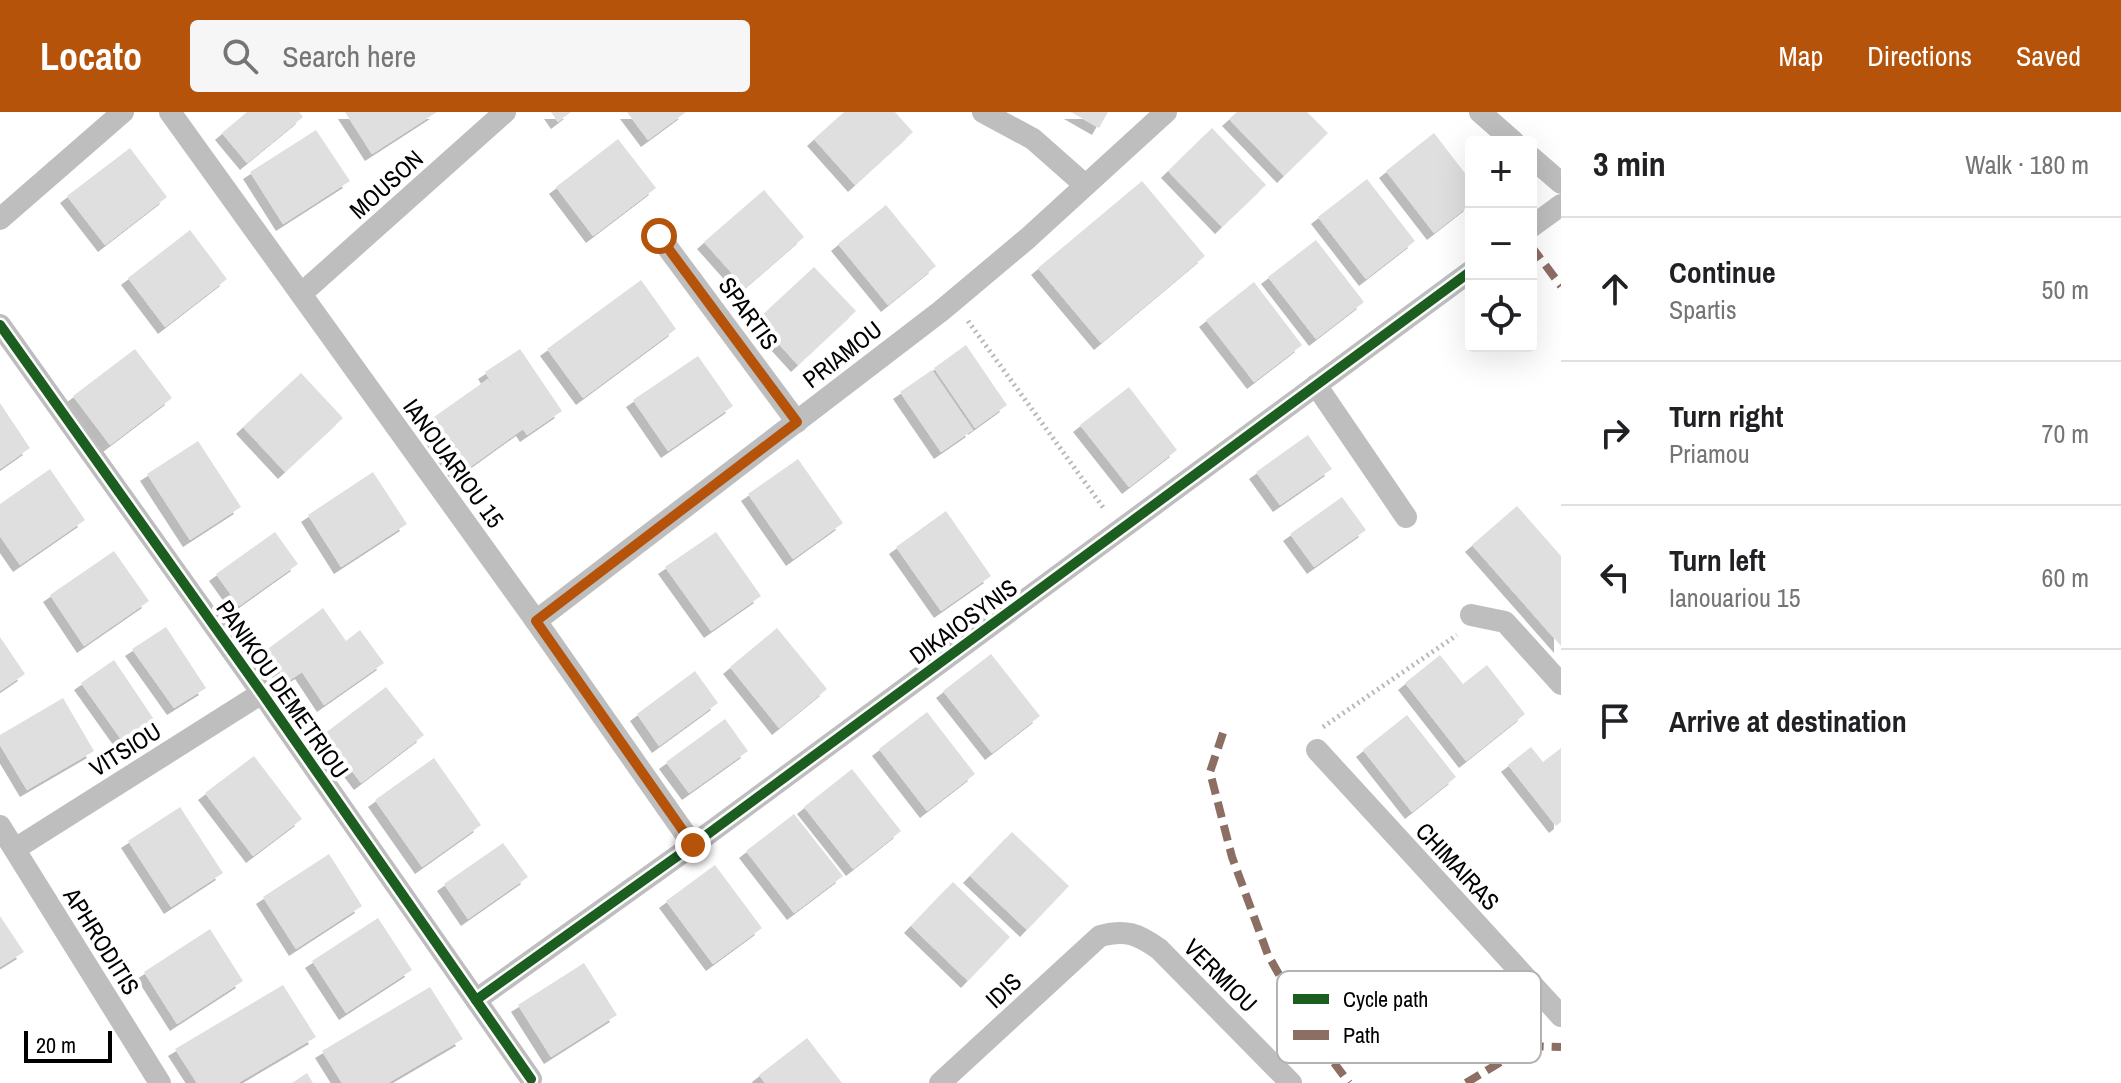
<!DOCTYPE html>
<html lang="en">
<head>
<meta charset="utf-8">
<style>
	body { margin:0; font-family:"Archivo Narrow",sans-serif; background:#f6f6f6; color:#202124 }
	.controls { position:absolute; right:24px; top:24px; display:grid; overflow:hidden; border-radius:8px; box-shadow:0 8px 32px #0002 }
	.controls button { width:72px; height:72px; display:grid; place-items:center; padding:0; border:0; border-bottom:2px solid #e0e0e0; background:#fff; color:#202124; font:40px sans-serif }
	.scale { position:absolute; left:24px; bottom:20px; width:88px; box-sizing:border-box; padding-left:8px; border:4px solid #000; border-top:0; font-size:22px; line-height:28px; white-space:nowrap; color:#000; -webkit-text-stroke:6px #fff; paint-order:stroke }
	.stop { position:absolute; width:24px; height:24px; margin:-18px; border:6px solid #b45309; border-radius:50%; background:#fff }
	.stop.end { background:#b45309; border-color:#fff; box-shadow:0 2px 8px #0008 }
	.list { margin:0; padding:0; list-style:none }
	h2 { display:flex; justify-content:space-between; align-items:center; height:104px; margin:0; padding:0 32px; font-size:34px }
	h2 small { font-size:26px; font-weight:400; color:#757577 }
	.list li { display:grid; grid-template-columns:52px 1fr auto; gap:24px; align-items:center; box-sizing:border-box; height:144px; padding:0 32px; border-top:2px solid #e0e0e0 }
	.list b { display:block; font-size:30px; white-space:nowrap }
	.list p { margin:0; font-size:26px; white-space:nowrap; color:#757577 }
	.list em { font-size:26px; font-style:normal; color:#757577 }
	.icon { flex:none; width:44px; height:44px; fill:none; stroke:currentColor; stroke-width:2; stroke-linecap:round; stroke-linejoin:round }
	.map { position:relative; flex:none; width:1561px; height:971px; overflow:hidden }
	header { display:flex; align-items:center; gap:48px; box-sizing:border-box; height:112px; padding:0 40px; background:#b45309; color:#fff }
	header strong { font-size:38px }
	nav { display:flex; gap:44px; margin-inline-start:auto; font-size:28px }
	.search { width:560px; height:72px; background:#f6f6f6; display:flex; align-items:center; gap:20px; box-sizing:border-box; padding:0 28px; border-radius:8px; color:#757577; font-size:30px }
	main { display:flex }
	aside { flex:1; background:#fff }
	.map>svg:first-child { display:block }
</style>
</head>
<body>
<header>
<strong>Locato</strong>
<div class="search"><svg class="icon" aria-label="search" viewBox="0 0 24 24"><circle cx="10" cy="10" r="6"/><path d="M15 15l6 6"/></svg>Search here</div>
<nav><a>Map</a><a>Directions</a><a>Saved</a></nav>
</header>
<main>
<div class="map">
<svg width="1561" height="971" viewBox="0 0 1561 971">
	<defs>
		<filter id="shadow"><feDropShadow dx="-7" dy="7" stdDeviation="0" flood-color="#0004"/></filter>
	</defs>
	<rect width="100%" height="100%" fill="#fff"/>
	<g fill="#dfdfdf" filter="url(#shadow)">
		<path d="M247 0H299L303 5 247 51 222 21Z"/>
		<path d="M345 0H437L372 42Z"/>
		<path d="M551 0H571L558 10Z"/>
		<path d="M627 0H686L648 28Z"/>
		<path d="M844 0H895L913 20 855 73 814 27Z"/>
		<path d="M1071 0H1108L1099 16Z"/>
		<path d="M1237 0H1307L1328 21 1284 64 1229 7Z"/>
		<path d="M1212 16 1266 73 1222 115 1168 59Z"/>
		<path d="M316 18 350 69 283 112 250 60Z"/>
		<path d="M1434 21 1471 69V92L1434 121 1386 59Z"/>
		<path d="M618 27 656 76 593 124 556 75Z"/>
		<path d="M130 36 167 85 105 133 67 84Z"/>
		<path d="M1367 67 1415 129 1366 167 1318 105Z"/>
		<path d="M1142 69 1205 144 1101 231 1038 156Z"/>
		<path d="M764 78 804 125 745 176 704 130Z"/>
		<path d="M886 93 936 154 888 193 838 132Z"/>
		<path d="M190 118 227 167 165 215 128 166Z"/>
		<path d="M1316 128 1364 190 1316 227 1268 165Z"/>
		<path d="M814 155 856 199 798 253 757 208Z"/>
		<path d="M641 168 676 217 583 286 547 237Z"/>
		<path d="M1254 170 1302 233 1254 270 1206 208Z"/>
		<path d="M966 233 1007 293 975 316 934 256Z"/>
		<path d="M135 237 172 286 110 333 73 284Z"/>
		<path d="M520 237 562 299 527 323 523 317 459 363 424 312 488 267 497 279 485 260Z"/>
		<path d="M698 244 733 294 668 339 633 288Z"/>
		<path d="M932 258 973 318 941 340 900 280Z"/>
		<path d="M301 261 343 306 285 360 243 315Z"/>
		<path d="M1129 275 1177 338 1129 375 1080 313Z"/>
		<path d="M0 291 30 336 0 357Z"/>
		<path d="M1308 323 1332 357 1280 393 1256 360Z"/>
		<path d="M198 329 241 395 190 428 147 362Z"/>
		<path d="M798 347 843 411 793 447 748 382Z"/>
		<path d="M50 357 85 408 20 453 0 424V392Z"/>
		<path d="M373 360 407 412 341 455 308 403Z"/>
		<path d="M1342 385 1366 418 1314 455 1290 422Z"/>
		<path d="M1517 394 1561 444V534L1472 433Z"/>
		<path d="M946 399 991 464 941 499 896 435Z"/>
		<path d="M275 420 298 452 239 494 216 462Z"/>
		<path d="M716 420 761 484 711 519 665 455Z"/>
		<path d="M114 439 149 489 84 534 50 483Z"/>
		<path d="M323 496 346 529 360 518 384 551 324 593 302 560 287 570 265 539Z"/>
		<path d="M166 515 206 576 174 596 132 537Z"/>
		<path d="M777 516 827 577 779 616 730 555Z"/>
		<path d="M0 525 25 562 0 579Z"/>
		<path d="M991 542 1040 604 992 641 943 579Z"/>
		<path d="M1440 543 1463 572 1487 553 1525 602 1466 649 1405 571Z"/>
		<path d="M114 548 155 609 123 630 81 571Z"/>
		<path d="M695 559 718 591 659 634 637 602Z"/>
		<path d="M386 575 424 623 361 671 324 622Z"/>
		<path d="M63 586 94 639 27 678 0 633V623Z"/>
		<path d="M927 600 975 662 927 699 879 637Z"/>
		<path d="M1407 603 1456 665 1412 700 1363 638Z"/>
		<path d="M725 607 748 639 689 681 666 650Z"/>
		<path d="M1531 635 1543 650 1561 636V710L1556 714 1508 653Z"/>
		<path d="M254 644 302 707 253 744 205 681Z"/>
		<path d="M434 646 481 713 422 755 375 688Z"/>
		<path d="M852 657 901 719 853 757 804 695Z"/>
		<path d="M180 695 223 761 171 795 128 729Z"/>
		<path d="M794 702 843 764 794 801 746 739Z"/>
		<path d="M1012 720 1069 774 1027 818 970 764Z"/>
		<path d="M503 731 528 765 468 807 444 772Z"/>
		<path d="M329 742 362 794 296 837 263 785Z"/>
		<path d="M715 753 762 816 713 852 666 789Z"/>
		<path d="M953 770 1010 825 968 869 911 814Z"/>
		<path d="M0 804 24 840 0 855Z"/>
		<path d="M378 806 412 858 346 901 312 849Z"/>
		<path d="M210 817 243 869 177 912 144 860Z"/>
		<path d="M584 851 617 903 551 945 518 893Z"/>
		<path d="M283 873 316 925 238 971H197L175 937Z"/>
		<path d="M430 875 463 927 388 971H342L322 939Z"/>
		<path d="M807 926 842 971H765L759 963Z"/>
		<path d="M307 961 313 971H292Z"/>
	</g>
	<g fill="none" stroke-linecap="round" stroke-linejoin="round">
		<g stroke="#b9b9b9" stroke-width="5" stroke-dasharray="2 4" stroke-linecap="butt">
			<path d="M968 209 1105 398"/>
			<path d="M1323 615 1457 523"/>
		</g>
		<g stroke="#bebebe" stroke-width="22">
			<path d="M170 0 536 509 693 733"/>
			<path d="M983 0 1033 27 1085 73"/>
			<path d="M1480 0 1514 30"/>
			<path d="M1531 45 1561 71"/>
			<path d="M0 107 123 0"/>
			<path d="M1531 115 1561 93"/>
			<path d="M659 124 797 310"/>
			<path d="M301 182 505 0"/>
			<path d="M0 213 262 581 531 967"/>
			<path d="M1316 273 1406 405"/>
			<path d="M1471 503 1505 510 1561 572"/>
			<path d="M536 509 941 199 1028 126 1166 0"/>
			<path d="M1317 638 1561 904"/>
			<path d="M0 714 160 971"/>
			<path d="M15 737 262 581"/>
			<path d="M476 888 693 733 1471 159"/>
			<path d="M940 971 1100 824C1126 817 1138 822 1159 837L1291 971"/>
		</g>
		<g stroke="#8d6e63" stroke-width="8" stroke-dasharray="16 8" stroke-linecap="butt">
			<path d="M1531 134 1561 174"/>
			<path d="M1223 621 1210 660 1232 745 1268 843 1312 921 1349 971"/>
			<path d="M1466 971 1527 934 1561 935"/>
		</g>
		<g stroke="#fff" stroke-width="15">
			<g id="cycleway">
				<path d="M0 213 262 581 531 967"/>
				<path d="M476 888 693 733 1471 159"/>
			</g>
		</g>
		<use href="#cycleway" stroke="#1b5e20" stroke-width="10"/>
	</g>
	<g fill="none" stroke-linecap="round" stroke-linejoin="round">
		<path stroke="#b45309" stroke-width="10" d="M659 124 797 310 536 509 693 733"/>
	</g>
	<g text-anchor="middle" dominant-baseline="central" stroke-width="8" stroke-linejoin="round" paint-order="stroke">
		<g font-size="24" fill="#000" stroke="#fff">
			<text transform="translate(386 72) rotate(-42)">MOUSON</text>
			<text transform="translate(749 201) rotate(54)">SPARTIS</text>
			<text transform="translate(842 242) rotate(-38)">PRIAMOU</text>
			<text transform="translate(454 351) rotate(54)">IANOUARIOU 15</text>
			<text transform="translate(963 509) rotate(-36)">DIKAIOSYNIS</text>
			<text transform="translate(283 577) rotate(55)">PANIKOU DEMETRIOU</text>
			<text transform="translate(125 637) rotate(-32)">VITSIOU</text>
			<text transform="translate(1458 754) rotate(47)">CHIMAIRAS</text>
			<text transform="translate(102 829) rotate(58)">APHRODITIS</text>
			<text transform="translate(1221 863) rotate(45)">VERMIOU</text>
			<text transform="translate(1003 878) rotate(-43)">IDIS</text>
		</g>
	</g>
	<rect x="1277" y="859" width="264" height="92" rx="12" fill="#fff" stroke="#b2b2b2" stroke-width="2"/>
	<rect x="1293" y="882" width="36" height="10" fill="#1b5e20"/>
	<rect x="1293" y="918" width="36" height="10" fill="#8d6e63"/>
	<g font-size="22" fill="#000">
		<text x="1343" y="895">Cycle path</text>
		<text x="1343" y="931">Path</text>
	</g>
</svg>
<div class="controls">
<button>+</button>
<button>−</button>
<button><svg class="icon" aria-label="locate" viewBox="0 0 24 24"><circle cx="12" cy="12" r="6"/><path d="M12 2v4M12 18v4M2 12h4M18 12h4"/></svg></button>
</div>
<div class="scale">20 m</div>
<div class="stop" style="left:659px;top:124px"></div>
<div class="stop end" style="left:693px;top:733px"></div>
</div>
<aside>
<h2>3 min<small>Walk · 180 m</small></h2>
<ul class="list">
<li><svg class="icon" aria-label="ahead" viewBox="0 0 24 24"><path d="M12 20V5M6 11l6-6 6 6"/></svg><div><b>Continue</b><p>Spartis</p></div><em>50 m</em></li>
<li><svg class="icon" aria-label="right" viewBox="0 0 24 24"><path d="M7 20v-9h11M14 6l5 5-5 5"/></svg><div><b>Turn right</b><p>Priamou</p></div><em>70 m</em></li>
<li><svg class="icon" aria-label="left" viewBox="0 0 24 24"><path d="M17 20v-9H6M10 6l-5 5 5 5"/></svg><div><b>Turn left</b><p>Ianouariou 15</p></div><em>60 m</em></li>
<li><svg class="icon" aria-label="arrive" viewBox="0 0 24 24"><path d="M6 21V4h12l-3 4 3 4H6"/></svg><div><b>Arrive at destination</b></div></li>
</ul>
</aside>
</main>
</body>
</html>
